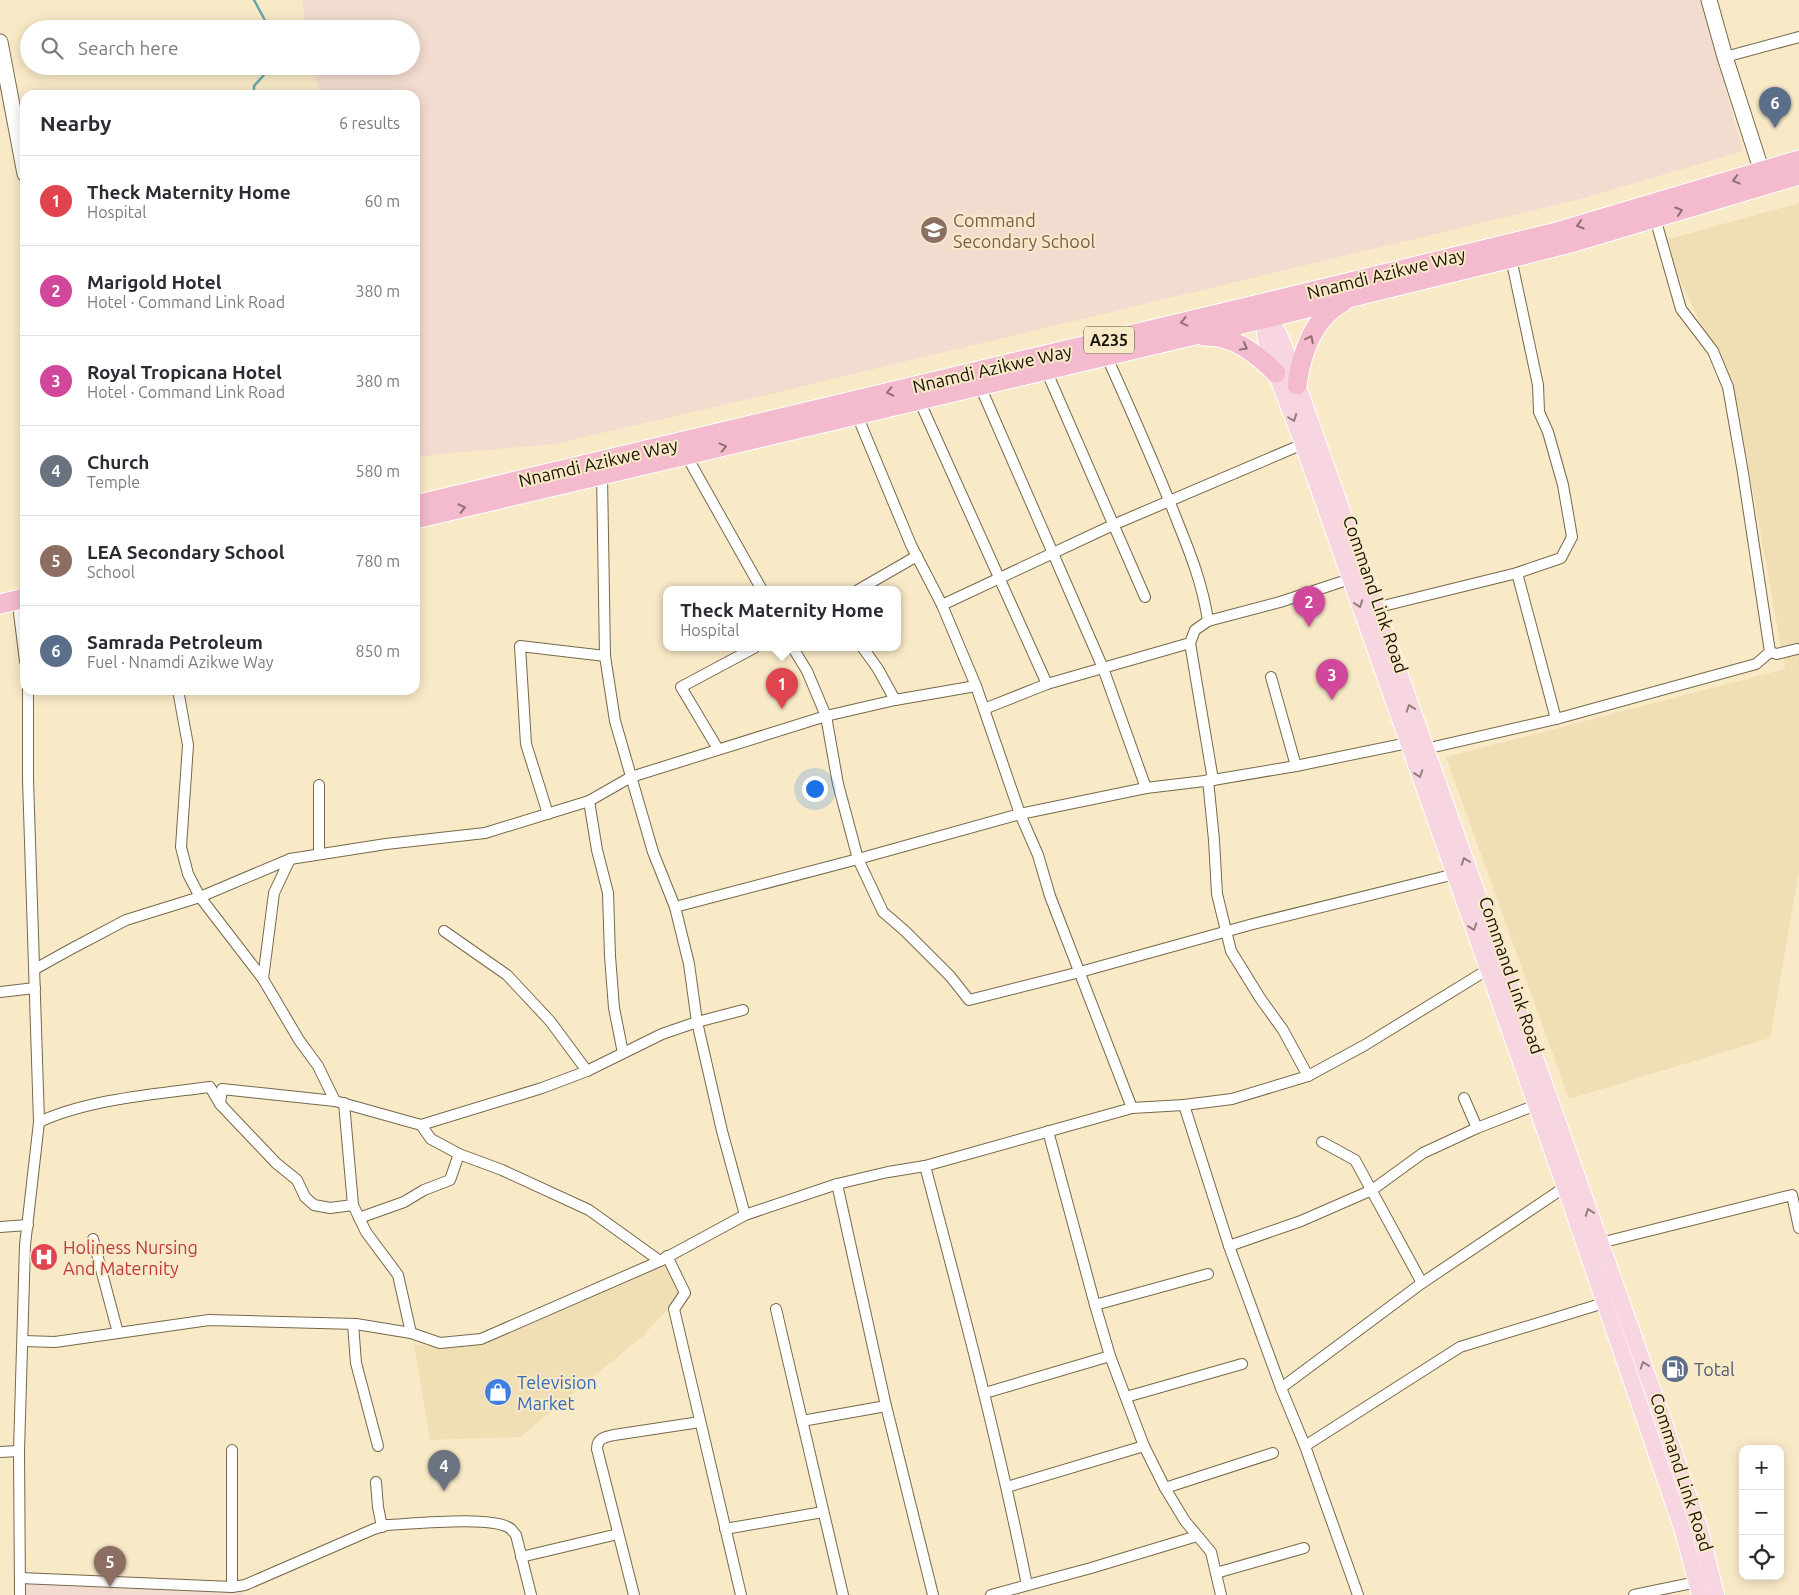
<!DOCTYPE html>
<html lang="en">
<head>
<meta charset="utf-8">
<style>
	body { margin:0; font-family:Ubuntu,sans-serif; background:#f7f7f7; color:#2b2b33 }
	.controls { position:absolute; right:15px; bottom:15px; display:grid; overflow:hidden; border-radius:10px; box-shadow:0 2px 12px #0003 }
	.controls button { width:45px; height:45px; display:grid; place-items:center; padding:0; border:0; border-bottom:1px solid #e1e1e2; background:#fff; color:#2b2b33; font:25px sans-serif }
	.you { position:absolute; left:814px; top:788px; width:18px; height:18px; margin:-12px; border:4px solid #fff; border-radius:50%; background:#1a73e8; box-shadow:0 0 0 8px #1a73e833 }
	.badge { display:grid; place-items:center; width:32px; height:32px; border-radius:50%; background:#db2777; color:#fff; font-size:16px; font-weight:700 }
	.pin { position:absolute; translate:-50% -41px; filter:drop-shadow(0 1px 2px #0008) }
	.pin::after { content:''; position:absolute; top:26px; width:18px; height:15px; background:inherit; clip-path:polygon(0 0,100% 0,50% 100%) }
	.popup { position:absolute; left:663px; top:586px; width:238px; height:65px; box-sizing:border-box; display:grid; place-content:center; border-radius:10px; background:#fff; filter:drop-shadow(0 1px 4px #0005); font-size:16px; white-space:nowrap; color:#7c7c81 }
	.popup b { font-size:19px; color:#2b2b33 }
	.popup::after { content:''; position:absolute; left:50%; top:100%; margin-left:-10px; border:10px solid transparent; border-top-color:#fff }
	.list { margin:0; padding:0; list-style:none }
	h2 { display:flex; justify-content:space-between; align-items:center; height:65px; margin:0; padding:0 20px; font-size:21px }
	h2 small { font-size:16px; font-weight:400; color:#7c7c81 }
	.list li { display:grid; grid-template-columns:32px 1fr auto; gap:15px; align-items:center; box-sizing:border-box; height:90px; padding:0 20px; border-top:1px solid #e1e1e2 }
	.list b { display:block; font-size:19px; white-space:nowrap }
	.list p { margin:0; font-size:16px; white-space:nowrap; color:#7c7c81 }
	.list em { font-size:16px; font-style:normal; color:#7c7c81 }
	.icon { flex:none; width:28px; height:28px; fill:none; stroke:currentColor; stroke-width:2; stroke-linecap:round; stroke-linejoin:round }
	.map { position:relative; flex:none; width:1799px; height:1595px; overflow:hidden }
	.search { position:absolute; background:#fff; box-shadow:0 2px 12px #0003; left:20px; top:20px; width:400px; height:55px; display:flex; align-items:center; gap:12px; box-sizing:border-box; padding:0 18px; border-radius:28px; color:#7c7c81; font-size:19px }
	.panel { position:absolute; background:#fff; box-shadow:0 2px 12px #0003; left:20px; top:90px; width:400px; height:605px; border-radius:15px }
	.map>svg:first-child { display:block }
</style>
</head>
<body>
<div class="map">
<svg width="1799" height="1595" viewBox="0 0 1799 1595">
	<rect width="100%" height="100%" fill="#f9eac7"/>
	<g fill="#f0deb4">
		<path d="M1799 203V871L1770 1038 1569 1099 1446 757 1785 669 1737 402 1662 241Z"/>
		<path d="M668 1261 681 1294 643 1336 520 1437 430 1440 414 1344 434 1347 471 1346Z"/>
	</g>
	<g fill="#f2dcd0">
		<path d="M302 0H1700L1743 151 1581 199 758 397 554 444 415 457V95H321L312 66H411V29H306Z"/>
		<path d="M20 1578 243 1589V1595H20Z"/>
	</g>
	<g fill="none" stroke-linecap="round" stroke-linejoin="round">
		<g stroke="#62a5ab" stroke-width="2.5">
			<path d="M254 0 267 24 268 29"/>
			<path d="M254 95V86L272 66"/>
		</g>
		<g stroke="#766949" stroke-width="12">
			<g id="street">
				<path d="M1725 57 1799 37"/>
				<path d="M1655 218 1681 309 1713 351 1728 387 1743 473 1770 652"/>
				<path d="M1511 258 1538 385 1539 412 1548 432 1563 485 1572 537 1561 558 1517 573"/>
				<path d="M1106 355C1131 411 1156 466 1178 523 1191 555 1203 586 1208 621"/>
				<path d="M1046 370 1145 597"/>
				<path d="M980 386 1103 668 1146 788"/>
				<path d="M919 400 1047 684"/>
				<path d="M857 415 911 545 942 605 976 686 1020 814 1038 855 1050 896 1132 1108"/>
				<path d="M686 455 762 590"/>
				<path d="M602 475 605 656 615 721 653 852 675 907 689 964 697 1022 722 1131 745 1215"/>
				<path d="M858 590 917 556"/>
				<path d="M942 605 1113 525 1303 444"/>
				<path d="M1375 608 1517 573 1556 719"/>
				<path d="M19 613 25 661"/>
				<path d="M793 648 807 671 826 716 838 784 858 859 883 912 905 931 950 976 969 1000 1080 972 1253 924 1455 874"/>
				<path d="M863 648 878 669 895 700"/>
				<path d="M1271 677 1296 766"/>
				<path d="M178 690 188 745 181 847 188 874 200 897 263 979 299 1040 318 1066 335 1101"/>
				<path d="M984 709 1047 684 1190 643"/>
				<path d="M718 749 681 687 754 648"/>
				<path d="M1425 749 1556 719 1756 664 1770 652 1777 654 1797 649"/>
				<path d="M1208 780 1214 840 1217 894 1231 951 1260 998 1283 1030 1308 1076"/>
				<path d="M1213 780 1190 643 1195 630 1208 621 1280 602 1350 579"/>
				<path d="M589 801 597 850 608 893 610 956 614 1008 623 1053"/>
				<path d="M548 814 526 744 520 646 605 656"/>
				<path d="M319 854V785"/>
				<path d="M675 907 858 859 1020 814 1146 788 1213 780 1296 766 1408 743"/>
				<path d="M444 931 507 975 550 1021 587 1071"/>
				<path d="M35 969 71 949 126 920 200 897 290 859 386 844 485 833 589 801 631 777 826 716 895 700 976 686"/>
				<path d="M263 979 274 893 290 859"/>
				<path d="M0 992 35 988"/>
				<path d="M1464 1098 1477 1128"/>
				<path d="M344 1103 353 1205 366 1232 398 1275 411 1333"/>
				<path d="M220 1104 276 1163 297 1180 305 1197 314 1205 330 1208 353 1205"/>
				<path d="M1184 1105 1229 1246 1281 1388 1305 1446 1358 1595"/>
				<path d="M39 1122C89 1099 156 1094 210 1087L220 1104 222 1089 335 1101 421 1125 431 1139 459 1154 502 1170 589 1210 660 1261"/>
				<path d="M421 1125 542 1088 587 1071 662 1034 697 1022 743 1010"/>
				<path d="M1048 1131 1095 1305 1110 1356 1144 1446 1165 1488 1185 1521 1211 1552 1221 1595"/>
				<path d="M1322 1142 1355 1160 1422 1283"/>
				<path d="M925 1166C962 1305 999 1444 1027 1585"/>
				<path d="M837 1184 886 1406 933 1595"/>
				<path d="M359 1218 404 1202 424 1190 450 1180 459 1154"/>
				<path d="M0 1227 28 1225"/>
				<path d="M93 1239 118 1333"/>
				<path d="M1600 1243 1792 1195 1799 1228"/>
				<path d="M1229 1246 1301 1221 1372 1190 1423 1153 1477 1128 1536 1105"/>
				<path d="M667 1256 685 1293 674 1309 741 1595"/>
				<path d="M1095 1305 1208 1274"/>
				<path d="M776 1309 843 1595"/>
				<path d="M353 1324 356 1363 378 1446"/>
				<path d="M23 1341 55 1342 209 1320 356 1324 411 1333 440 1343 481 1339 660 1261 745 1215 837 1184 888 1172 925 1166 1132 1108 1184 1105 1232 1099 1308 1076 1365 1045 1487 970"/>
				<path d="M1281 1388 1422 1283 1565 1187"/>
				<path d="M985 1393 1110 1356"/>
				<path d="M1126 1397 1242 1364"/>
				<path d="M802 1421 886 1406"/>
				<path d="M1305 1446 1460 1347 1604 1303"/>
				<path d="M232 1450V1587"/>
				<path d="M0 1452 19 1451"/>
				<path d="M376 1482 378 1507 382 1527"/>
				<path d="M1007 1487 1144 1446"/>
				<path d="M1165 1488 1273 1453"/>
				<path d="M725 1529 823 1512"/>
				<path d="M521 1557 618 1534"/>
				<path d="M1216 1573 1304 1548"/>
				<path d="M20 1578 232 1587 245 1585 374 1529 387 1525C412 1524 494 1515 511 1529 512 1530 515 1534 516 1535L531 1595"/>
				<path d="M20 1595 19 1451 25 1245 39 1122 28 779V690"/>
				<path d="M634 1595 597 1449C597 1438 605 1437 614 1435L700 1422"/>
				<path d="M991 1595 1091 1568 1197 1536"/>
				<path d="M1634 1595 1697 1582"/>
			</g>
		</g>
		<g stroke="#766949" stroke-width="17">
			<g id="secondary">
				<path d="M1709 0 1725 57 1762 172"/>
				<path d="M0 42 25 174"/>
			</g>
		</g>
		<g stroke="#fff" stroke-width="18">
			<g id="primary">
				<path d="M1270 314 1267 318 1265 334 1267 344 1276 373 1303 444 1565 1187 1683 1531 1700 1595"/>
				<path d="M1258 315C1273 320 1277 330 1283 344L1661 1414 1700 1530 1716 1595"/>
			</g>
		</g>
		<g stroke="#fff" stroke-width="21">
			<g id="highway">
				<path d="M1204 336C1234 335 1255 353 1276 373"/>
				<path d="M1297 385C1301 354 1313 318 1343 302"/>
				<path d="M415 505 1218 314 1553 233 1799 160"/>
				<path d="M415 519 1267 318 1511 258 1574 242 1799 175"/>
				<path d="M0 604 25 598"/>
			</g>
		</g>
		<use href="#street" stroke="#fff" stroke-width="10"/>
		<use href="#secondary" stroke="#fff" stroke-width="15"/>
		<use href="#primary" stroke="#f8d6e1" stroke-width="16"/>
		<use href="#highway" stroke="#f3bbcd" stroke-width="19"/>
	</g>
	<defs><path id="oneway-chevron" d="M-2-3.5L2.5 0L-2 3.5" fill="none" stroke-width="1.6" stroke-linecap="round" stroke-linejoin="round" transform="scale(1.25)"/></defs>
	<g stroke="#906f73">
		<use href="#oneway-chevron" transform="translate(1736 180) rotate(164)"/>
		<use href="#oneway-chevron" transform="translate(1679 211) rotate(-17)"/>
		<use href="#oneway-chevron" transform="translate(1580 225) rotate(164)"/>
		<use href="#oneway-chevron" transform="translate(1184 322) rotate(167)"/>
		<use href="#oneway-chevron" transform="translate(1310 339) rotate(-64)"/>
		<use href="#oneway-chevron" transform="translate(1244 347) rotate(29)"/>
		<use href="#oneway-chevron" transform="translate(890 392) rotate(167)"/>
		<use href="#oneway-chevron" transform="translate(723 447) rotate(-13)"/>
		<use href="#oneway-chevron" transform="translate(462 508) rotate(-13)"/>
	</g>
	<g stroke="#937e7e">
		<use href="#oneway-chevron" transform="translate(1293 418) rotate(69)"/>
		<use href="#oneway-chevron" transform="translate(1359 604) rotate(70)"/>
		<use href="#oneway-chevron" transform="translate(1410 708) rotate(-109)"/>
		<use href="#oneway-chevron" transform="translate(1419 774) rotate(71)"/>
		<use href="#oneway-chevron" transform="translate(1465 861) rotate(-110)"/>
		<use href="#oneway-chevron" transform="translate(1473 927) rotate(71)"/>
		<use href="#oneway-chevron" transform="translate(1589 1212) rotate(-110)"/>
		<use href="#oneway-chevron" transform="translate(1644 1365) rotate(-109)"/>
	</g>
	<defs>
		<g id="school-disc" transform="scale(1.4375)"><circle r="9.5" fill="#8d6e63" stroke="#f9eac7"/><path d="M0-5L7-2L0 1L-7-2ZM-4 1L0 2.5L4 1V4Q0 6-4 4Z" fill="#fff"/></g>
		<g id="hospital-disc" transform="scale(1.4375)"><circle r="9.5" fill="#e0444e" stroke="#f9eac7"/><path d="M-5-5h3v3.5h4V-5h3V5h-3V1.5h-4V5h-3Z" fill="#fff"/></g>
		<g id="fuel-disc" transform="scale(1.4375)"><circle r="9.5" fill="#5c6f8a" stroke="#f9eac7"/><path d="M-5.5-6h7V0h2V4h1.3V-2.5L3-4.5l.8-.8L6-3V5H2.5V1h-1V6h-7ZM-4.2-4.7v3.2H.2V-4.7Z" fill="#fff"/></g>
		<g id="shop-disc" transform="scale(1.4375)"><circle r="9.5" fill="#3f7fe0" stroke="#f9eac7"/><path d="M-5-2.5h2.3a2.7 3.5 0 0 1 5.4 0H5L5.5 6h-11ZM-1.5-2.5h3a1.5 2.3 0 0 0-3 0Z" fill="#fff"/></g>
	</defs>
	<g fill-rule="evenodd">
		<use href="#school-disc" x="934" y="230"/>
		<use href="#hospital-disc" x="44" y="1257"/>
		<use href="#fuel-disc" x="1675" y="1369"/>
		<use href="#shop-disc" x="498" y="1392"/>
	</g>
	<g text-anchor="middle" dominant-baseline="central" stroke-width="4" stroke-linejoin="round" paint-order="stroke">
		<rect fill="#f9eac7" stroke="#5c5440" stroke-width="1" x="1084" y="326.5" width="50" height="27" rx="4"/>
		<g font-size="16" font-weight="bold" fill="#181306">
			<text x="1109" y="340">A235</text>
		</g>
		<g font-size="18" fill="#785e54" stroke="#f9eac7" text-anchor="start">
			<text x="953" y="220">Command<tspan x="953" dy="21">Secondary School</tspan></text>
		</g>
		<g font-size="18" fill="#181306" stroke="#f9eac7">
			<text transform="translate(1386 273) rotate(-14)">Nnamdi Azikwe Way</text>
			<text transform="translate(992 368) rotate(-13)">Nnamdi Azikwe Way</text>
			<text transform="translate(598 462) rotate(-13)">Nnamdi Azikwe Way</text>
			<text transform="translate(1376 594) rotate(71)">Command Link Road</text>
			<text transform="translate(1512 975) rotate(71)">Command Link Road</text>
			<text transform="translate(1682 1472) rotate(72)">Command Link Road</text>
		</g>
		<g font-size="18" fill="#be3a42" stroke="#f9eac7" text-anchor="start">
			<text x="63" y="1247">Holiness Nursing<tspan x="63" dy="21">And Maternity</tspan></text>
		</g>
		<g font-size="18" fill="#4e5e75" stroke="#f9eac7" text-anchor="start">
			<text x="1694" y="1369">Total</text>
		</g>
		<g font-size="18" fill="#366cbe" stroke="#f9eac7" text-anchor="start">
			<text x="517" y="1382">Television<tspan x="517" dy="21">Market</tspan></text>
		</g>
	</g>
</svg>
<div class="controls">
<button>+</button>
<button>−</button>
<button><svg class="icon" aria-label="locate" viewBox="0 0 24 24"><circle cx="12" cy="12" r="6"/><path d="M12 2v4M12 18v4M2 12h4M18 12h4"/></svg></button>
</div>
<div class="you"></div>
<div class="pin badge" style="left:782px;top:709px;background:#e0444e">1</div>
<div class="popup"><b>Theck Maternity Home</b>Hospital</div>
<div class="pin badge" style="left:1309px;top:627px;background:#d1479c">2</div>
<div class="pin badge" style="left:1332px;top:700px;background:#d1479c">3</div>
<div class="pin badge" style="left:444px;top:1491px;background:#6b7280">4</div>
<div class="pin badge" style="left:110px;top:1587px;background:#8d6e63">5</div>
<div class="pin badge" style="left:1775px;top:128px;background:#5c6f8a">6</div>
<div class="search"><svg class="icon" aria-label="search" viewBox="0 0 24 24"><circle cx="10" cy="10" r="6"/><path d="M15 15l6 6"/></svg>Search here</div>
<section class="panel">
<h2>Nearby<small>6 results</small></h2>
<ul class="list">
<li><span class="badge" style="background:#e0444e">1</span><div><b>Theck Maternity Home</b><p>Hospital</p></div><em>60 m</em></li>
<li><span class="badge" style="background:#d1479c">2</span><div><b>Marigold Hotel</b><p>Hotel · Command Link Road</p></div><em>380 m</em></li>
<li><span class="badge" style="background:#d1479c">3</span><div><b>Royal Tropicana Hotel</b><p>Hotel · Command Link Road</p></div><em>380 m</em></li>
<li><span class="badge" style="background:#6b7280">4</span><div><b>Church</b><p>Temple</p></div><em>580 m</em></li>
<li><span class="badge" style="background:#8d6e63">5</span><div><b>LEA Secondary School</b><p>School</p></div><em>780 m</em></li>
<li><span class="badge" style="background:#5c6f8a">6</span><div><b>Samrada Petroleum</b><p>Fuel · Nnamdi Azikwe Way</p></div><em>850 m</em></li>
</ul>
</section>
</div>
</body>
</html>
